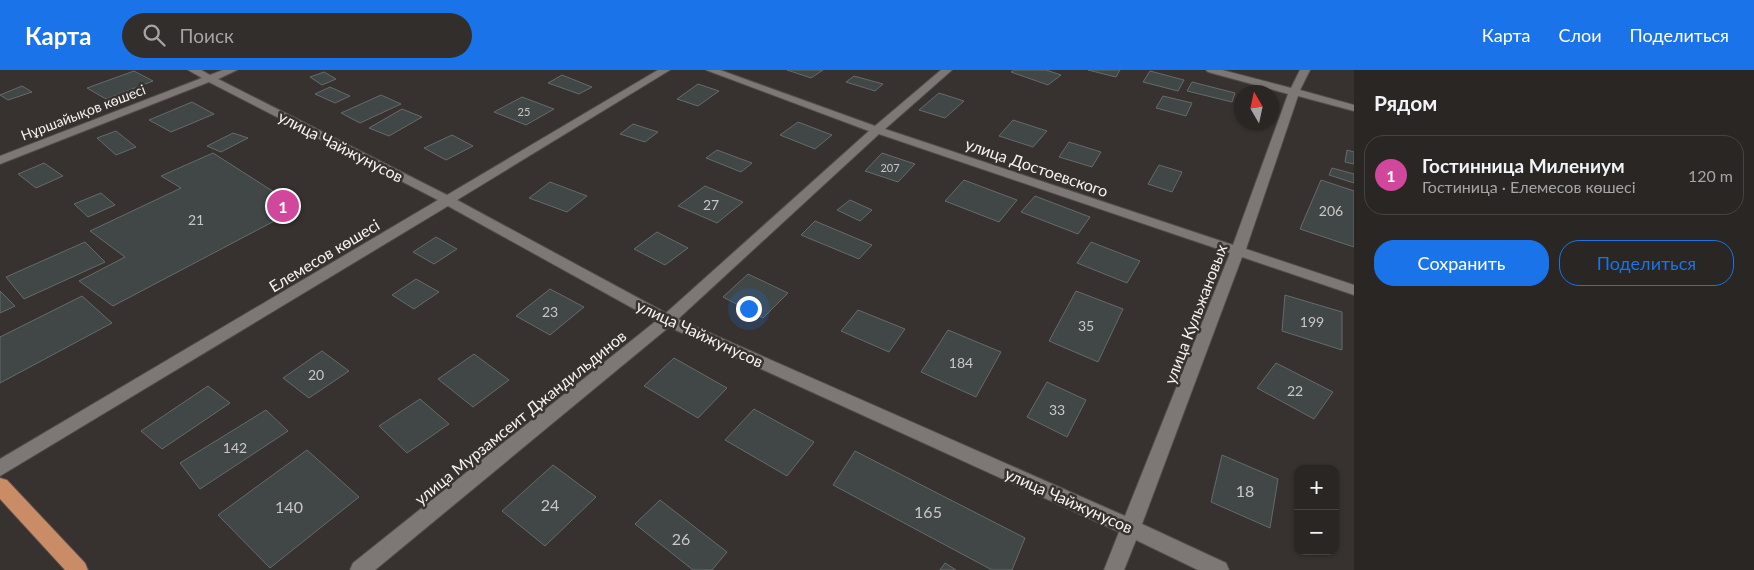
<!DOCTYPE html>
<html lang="ru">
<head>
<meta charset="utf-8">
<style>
	body { margin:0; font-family:Lato,sans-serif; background:#312e2c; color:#f1f3f6 }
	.controls { position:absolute; right:15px; bottom:15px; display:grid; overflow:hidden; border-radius:10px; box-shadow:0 1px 4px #0004 }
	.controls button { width:45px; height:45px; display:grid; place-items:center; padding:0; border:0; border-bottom:1px solid #454341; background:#292624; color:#f1f3f6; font:25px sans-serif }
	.compass { position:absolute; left:1234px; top:15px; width:45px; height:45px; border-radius:50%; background:#292624; box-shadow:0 1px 4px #0004; rotate:351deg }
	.you { position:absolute; left:748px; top:238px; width:18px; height:18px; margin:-12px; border:4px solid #fff; border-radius:50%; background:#1a73e8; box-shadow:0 0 0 8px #1a73e833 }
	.badge { display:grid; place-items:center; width:32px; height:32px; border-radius:50%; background:#1a73e8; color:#fff; font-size:16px; font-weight:700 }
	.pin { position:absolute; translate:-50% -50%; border:2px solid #fff; box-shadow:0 1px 5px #0006 }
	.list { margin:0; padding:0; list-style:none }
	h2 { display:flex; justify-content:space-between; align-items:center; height:65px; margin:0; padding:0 20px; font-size:21px }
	h2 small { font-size:16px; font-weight:400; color:#a5a5a6 }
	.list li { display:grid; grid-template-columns:32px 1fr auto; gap:15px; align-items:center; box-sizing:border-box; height:80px; margin:0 10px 10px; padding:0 10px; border:1px solid #454341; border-radius:20px }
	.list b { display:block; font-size:19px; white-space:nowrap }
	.list p { margin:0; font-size:16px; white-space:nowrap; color:#a5a5a6 }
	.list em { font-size:16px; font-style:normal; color:#a5a5a6 }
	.actions { display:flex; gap:10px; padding:15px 20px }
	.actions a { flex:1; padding:11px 0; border:1px solid #1a73e8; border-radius:20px; text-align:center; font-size:18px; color:#1a73e8 }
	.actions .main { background:#1a73e8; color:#fff }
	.icon { flex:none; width:28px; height:28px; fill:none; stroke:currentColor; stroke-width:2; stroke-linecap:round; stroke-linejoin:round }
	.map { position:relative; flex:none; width:1354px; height:500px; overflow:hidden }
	header { display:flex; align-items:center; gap:30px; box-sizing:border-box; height:70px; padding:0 25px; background:#1a73e8; color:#fff }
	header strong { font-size:24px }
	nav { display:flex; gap:28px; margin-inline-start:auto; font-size:18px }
	.search { width:350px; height:45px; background:#312e2c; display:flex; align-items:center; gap:12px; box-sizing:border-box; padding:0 18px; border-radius:28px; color:#a5a5a6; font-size:19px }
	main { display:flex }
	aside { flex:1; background:#292624 }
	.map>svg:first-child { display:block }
</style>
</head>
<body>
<header>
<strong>Карта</strong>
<div class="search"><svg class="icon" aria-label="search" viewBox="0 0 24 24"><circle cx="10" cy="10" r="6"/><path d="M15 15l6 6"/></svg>Поиск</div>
<nav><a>Карта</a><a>Слои</a><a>Поделиться</a></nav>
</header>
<main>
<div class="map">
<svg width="1354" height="500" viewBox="0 0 1354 500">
	<rect width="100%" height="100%" fill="#373230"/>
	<g fill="#404746" stroke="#646b6a">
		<path d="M787 0H823L811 8Z"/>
		<path d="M1014 0H1046L1061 5 1048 15 1011 2Z"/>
		<path d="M1088 0H1120L1116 7Z"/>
		<path d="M134 1 153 11 106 29 87 18Z"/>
		<path d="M1150 1 1184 10 1178 21 1143 12Z"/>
		<path d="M324 2 336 9 322 15 310 7Z"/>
		<path d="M562 5 592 17 579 24 548 13Z"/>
		<path d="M854 6 883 14 875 21 846 12Z"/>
		<path d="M1192 12 1235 23 1232 32 1187 21Z"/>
		<path d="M698 14 719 21 698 36 677 29Z"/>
		<path d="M22 16 32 22 8 30 0 25Z"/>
		<path d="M330 17 350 26 335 33 315 24Z"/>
		<path d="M939 23 964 31 945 48 919 40Z"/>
		<path d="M381 25 401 34 360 53 341 43Z"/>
		<path d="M1163 26 1192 33 1186 46 1156 38Z"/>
		<path d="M522 27 554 39 526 55 494 42Z"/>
		<path d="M192 32 214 44 171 62 149 50Z"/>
		<path d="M402 39 422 47 389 66 369 58Z"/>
		<path d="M1013 50 1047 61 1033 77 999 66Z"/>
		<path d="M798 52 832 65 815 79 780 65Z"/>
		<path d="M633 54 658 62 645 72 620 64Z"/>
		<path d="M116 61 136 77 116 85 97 68Z"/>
		<path d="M233 63 248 68 221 82 207 76Z"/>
		<path d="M452 65 473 76 446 90 424 78Z"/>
		<path d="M1069 72 1101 82 1092 97 1059 87Z"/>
		<path d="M717 80 752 93 741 102 706 88Z"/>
		<path d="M1347 80 1354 82V94L1345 92Z"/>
		<path d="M213 83 299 138 113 236 79 211 125 187 90 161 181 118 161 106Z"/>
		<path d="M882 83 915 94 898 112 865 101Z"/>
		<path d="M44 93 63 106 36 118 18 104Z"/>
		<path d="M1159 95 1182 102 1172 122 1148 114Z"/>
		<path d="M1332 98 1354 104V113L1329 105Z"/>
		<path d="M964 110 1017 130 999 152 945 131Z"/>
		<path d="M1321 110 1354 121V177L1300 159Z"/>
		<path d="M550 112 587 126 567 142 529 128Z"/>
		<path d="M705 116 743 132 717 153 678 136Z"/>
		<path d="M101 123 115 135 88 147 74 134Z"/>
		<path d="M1035 126 1090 147 1078 164 1021 142Z"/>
		<path d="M850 130 872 140 860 151 837 140Z"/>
		<path d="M815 151 872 175 859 189 801 165Z"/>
		<path d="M657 162 688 178 665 195 634 179Z"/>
		<path d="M436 167 457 179 434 194 413 182Z"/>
		<path d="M85 172 105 192 24 229 6 207Z"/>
		<path d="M1091 172 1140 191 1127 213 1077 193Z"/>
		<path d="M748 204 788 223 763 248 723 227Z"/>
		<path d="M416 209 439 222 414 239 392 225Z"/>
		<path d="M550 219 584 237 550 265 516 246Z"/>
		<path d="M0 221 15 236 0 243Z"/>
		<path d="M1076 221 1123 239 1098 292 1049 271Z"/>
		<path d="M1285 225 1342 242V280L1282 261Z"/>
		<path d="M82 226 112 253 0 313V267Z"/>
		<path d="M858 240 905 259 889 282 841 261Z"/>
		<path d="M948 260 1001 282 976 327 921 302Z"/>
		<path d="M322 281 349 301 309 328 283 308Z"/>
		<path d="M474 284 509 310 473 337 438 309Z"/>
		<path d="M674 288 727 318 698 348 644 316Z"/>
		<path d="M1276 293 1333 322 1314 349 1257 318Z"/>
		<path d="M1047 312 1086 330 1067 367 1027 347Z"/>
		<path d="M208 316 230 333 162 379 141 361Z"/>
		<path d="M420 329 449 354 407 383 379 356Z"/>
		<path d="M754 339 814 372 787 406 725 370Z"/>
		<path d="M266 340 288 361 200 419 180 393Z"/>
		<path d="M307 380 359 427 270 498 218 445Z"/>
		<path d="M855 381 1025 468 1012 500H992L833 415Z"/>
		<path d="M1222 385 1278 409 1270 458 1211 432Z"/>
		<path d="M553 395 596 427 545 476 502 441Z"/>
		<path d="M660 430 727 482 712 500H693L635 454Z"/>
		<path d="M945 493 956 500H940Z"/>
	</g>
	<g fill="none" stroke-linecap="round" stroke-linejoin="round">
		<g stroke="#524e4c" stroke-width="2">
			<path id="minor" d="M188 0H201L210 5 223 0H237L218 9 447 125 658 0H670L457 130 666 243 869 61 706 0H720L875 56 941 0H952L885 59 1233 175 1288 24 1208 2 1206 0H1222L1291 18 1300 0H1310L1300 20 1354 35V41L1298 26 1246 179 1354 215V225L1242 187 1142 454 1226 493 1229 500H1198L1136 470 1124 500H1104L1119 462 669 257 375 500H350L353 493 656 251 448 136 0 406V389L438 130 209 12 0 94V86L202 8ZM879 64 1230 183 1125 446 678 249Z"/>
		</g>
		<g stroke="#524e4c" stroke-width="2">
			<path id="major" d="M0 408 7 410 85 493 88 500H65L0 429Z"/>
		</g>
		<use href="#minor" fill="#7d7875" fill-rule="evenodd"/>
		<use href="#major" fill="#c98c67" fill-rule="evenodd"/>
	</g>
	<g text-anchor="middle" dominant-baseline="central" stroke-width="5" stroke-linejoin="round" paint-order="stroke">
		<g font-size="11" fill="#c8c7c6">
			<text x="524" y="41">25</text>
			<text x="890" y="97">207</text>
		</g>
		<g font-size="14" fill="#f5f2f0" stroke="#373230">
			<text transform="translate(83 42) rotate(-21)">Нұршайықов көшесі</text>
		</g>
		<g font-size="14" fill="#c8c7c6">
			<text x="711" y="134">27</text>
			<text x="1331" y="140">206</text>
			<text x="196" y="149">21</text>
			<text x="550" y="241">23</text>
			<text x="1312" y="251">199</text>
			<text x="1086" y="255">35</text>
			<text x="961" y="292">184</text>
			<text x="316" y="304">20</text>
			<text x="1295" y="320">22</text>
			<text x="1057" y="339">33</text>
			<text x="235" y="377">142</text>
		</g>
		<g font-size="16" fill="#f5f2f0" stroke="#373230">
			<text transform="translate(341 76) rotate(27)">улица Чайжунусов</text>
			<text transform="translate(1037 97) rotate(19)">улица Достоевского</text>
			<text transform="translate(324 185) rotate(-31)">Елемесов көшесі</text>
			<text transform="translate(1195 244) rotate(-69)">улица Кульжановых</text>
			<text transform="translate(700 263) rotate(25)">улица Чайжунусов</text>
			<text transform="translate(520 347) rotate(-39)">улица Мурзамсеит Джандильдинов</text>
			<text transform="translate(1069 430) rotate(24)">улица Чайжунусов</text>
		</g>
		<g font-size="16" fill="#c8c7c6">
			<text x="1245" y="420">18</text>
			<text x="550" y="434">24</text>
			<text x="289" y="436">140</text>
			<text x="928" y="441">165</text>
			<text x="681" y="468">26</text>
		</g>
	</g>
</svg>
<div class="controls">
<button>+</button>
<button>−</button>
</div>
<svg class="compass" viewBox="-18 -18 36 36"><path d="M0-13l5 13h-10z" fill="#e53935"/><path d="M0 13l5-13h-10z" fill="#a5a5a6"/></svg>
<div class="you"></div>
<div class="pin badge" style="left:283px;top:136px;background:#d1479c">1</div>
</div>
<aside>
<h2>Рядом<small></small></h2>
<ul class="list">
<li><span class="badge" style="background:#d1479c">1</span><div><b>Гостинница Милениум</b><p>Гостиница · Елемесов көшесі</p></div><em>120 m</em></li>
</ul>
<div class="actions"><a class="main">Сохранить</a><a>Поделиться</a></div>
</aside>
</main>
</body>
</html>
